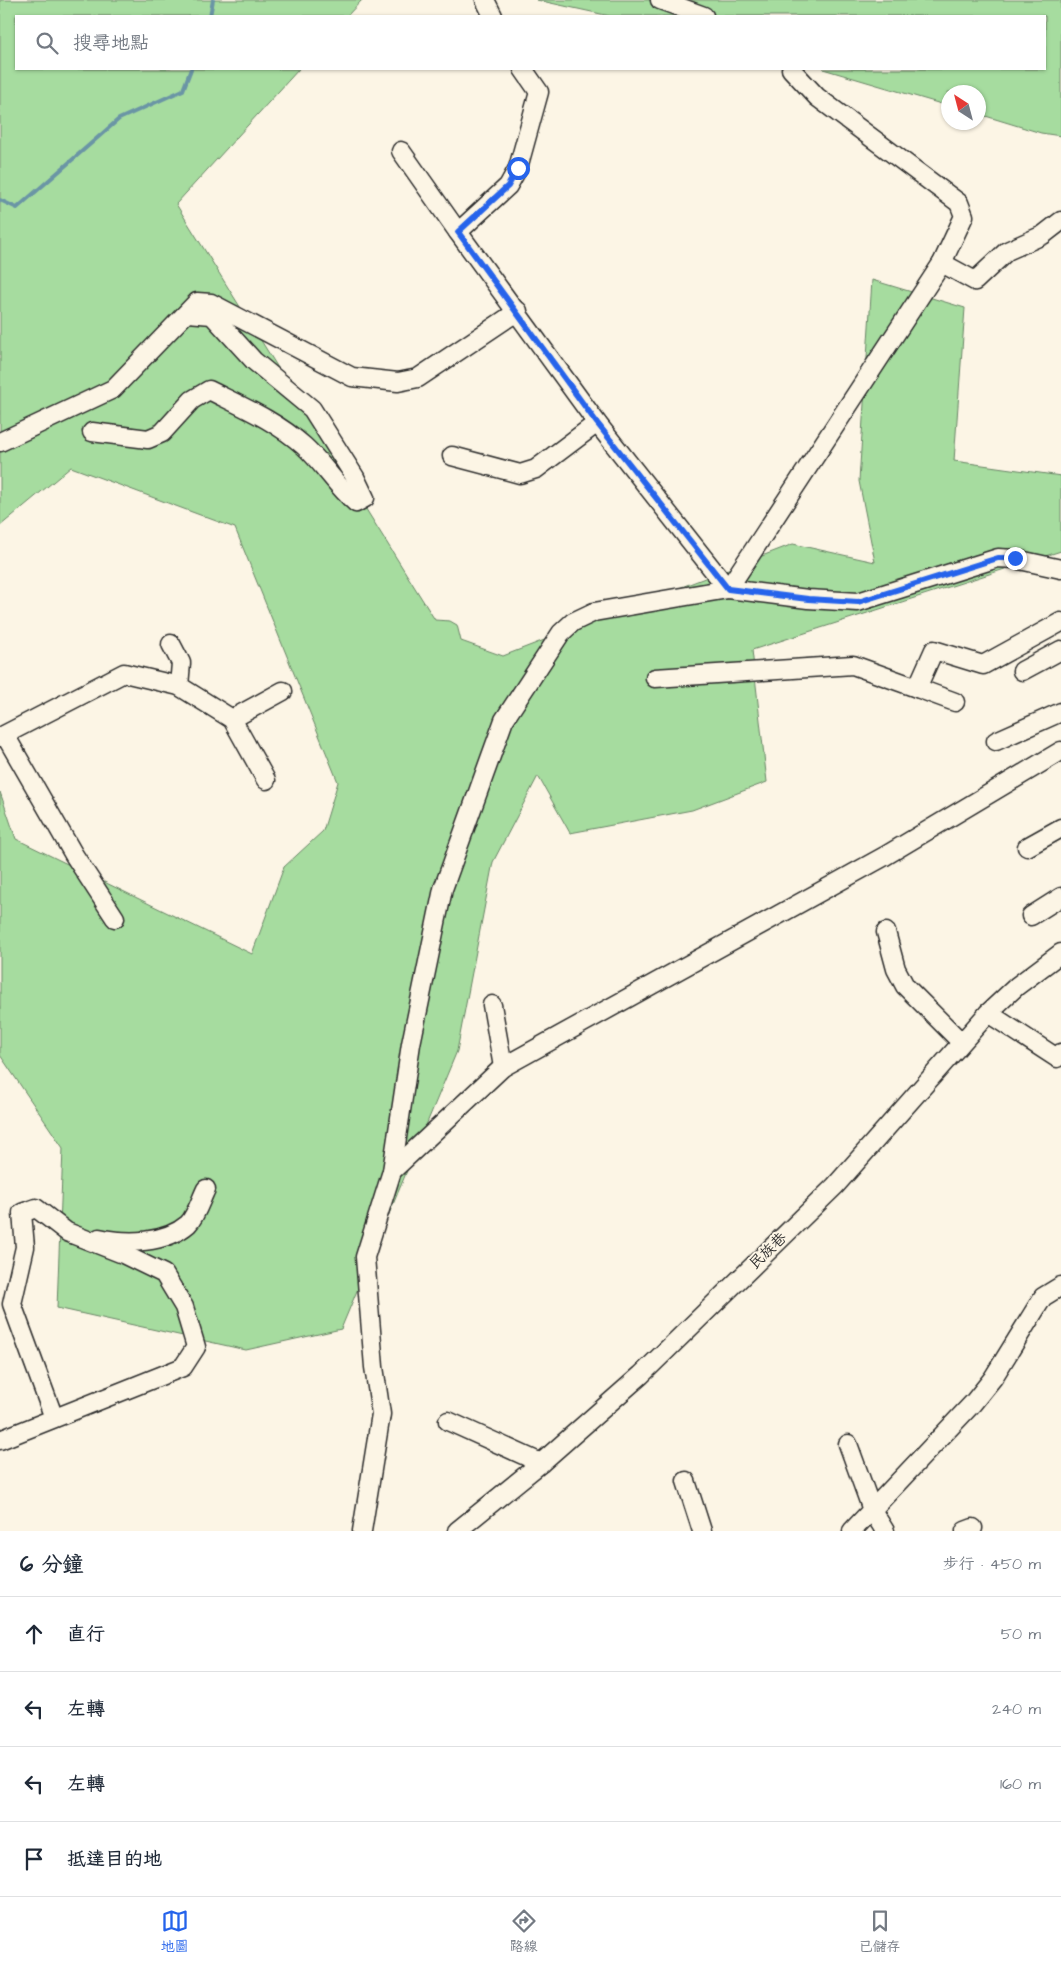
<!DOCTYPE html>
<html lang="zh-TW">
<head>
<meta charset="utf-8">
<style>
	body { margin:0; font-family:"Architects Daughter","LXGW WenKai TC",sans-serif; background:#f2f2f3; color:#1f2937 }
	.compass { position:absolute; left:941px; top:85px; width:45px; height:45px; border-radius:50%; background:#fff; box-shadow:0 1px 4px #0004; rotate:324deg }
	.stop { position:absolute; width:15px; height:15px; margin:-11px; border:4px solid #2563eb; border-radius:50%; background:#fff }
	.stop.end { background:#2563eb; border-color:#fff; box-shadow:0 1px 5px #0008 }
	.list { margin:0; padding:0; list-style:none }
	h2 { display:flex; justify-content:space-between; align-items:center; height:65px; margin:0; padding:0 20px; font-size:21px }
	h2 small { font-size:16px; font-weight:400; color:#747a83 }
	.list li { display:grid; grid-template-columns:32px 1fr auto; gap:15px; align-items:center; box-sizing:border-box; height:75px; padding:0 20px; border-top:1px solid #e0e1e3 }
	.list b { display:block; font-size:19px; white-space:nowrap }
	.list em { font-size:16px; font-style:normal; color:#747a83 }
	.icon { flex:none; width:28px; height:28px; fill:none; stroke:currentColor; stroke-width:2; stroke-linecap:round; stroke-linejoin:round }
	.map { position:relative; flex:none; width:1061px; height:1531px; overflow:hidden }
	.search { position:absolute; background:#fff; box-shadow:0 1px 4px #0004; left:15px; right:15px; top:15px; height:55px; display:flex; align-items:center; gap:12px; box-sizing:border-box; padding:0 18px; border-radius:0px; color:#747a83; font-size:19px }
	.sheet { height:365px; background:#fff }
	nav { display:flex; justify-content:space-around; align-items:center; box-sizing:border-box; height:70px; border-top:1px solid #e0e1e3; background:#fff; font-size:14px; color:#747a83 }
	nav a { display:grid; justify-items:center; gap:2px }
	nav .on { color:#2563eb }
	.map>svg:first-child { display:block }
</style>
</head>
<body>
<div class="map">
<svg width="1061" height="1531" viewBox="0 0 1061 1531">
	<rect width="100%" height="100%" fill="#fcf5e5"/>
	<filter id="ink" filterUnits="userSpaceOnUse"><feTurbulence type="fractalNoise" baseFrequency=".02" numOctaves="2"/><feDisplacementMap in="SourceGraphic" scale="10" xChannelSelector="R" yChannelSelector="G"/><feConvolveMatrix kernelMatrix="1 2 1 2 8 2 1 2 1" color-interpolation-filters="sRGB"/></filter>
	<g filter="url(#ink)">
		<g fill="#a6dc9f" stroke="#688465">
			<path d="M0 0H362L347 16H16V69H299L176 204 435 620 450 621 457 625 461 641 503 656 793 544 875 562 859 481 872 280 965 308 954 461 1061 476V551L752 650 767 782 692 810 570 833 538 776 493 862 457 1051 341 1329 246 1350 57 1308 63 1148 0 1055V792L16 839 252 954 284 867 323 831 338 782 235 528 71 467 0 526Z"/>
			<path d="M537 0H1061V136L1041 133 979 114 978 92H948V106L823 69H1045V16H610Z"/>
		</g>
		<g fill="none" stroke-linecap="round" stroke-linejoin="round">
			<g stroke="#6b95a5" stroke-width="4">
				<path d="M210 16 213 0"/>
				<path d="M0 200 17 208 119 119 183 90 191 69"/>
			</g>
			<g stroke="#2b2b2b" stroke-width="21">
				<g id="minor">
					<path d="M485 0 493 16"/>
					<path d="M660 0 704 16"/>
					<path d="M523 69 539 92 518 168 508 186 458 232 597 423 728 589 808 599 858 602 998 558 1015 559 1061 569"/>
					<path d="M401 151 458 232"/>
					<path d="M942 263 975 281 1007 251 1043 235 1061 221"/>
					<path d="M92 432 148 439 162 433 192 400 209 390C243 407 276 421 304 446 323 463 336 486 356 503L365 498 355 477 312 409 254 361 212 315 188 313"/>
					<path d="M0 442 113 389 197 302 211 303 352 377 398 382 418 378 518 311"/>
					<path d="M452 456 520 474 536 469 597 423"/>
					<path d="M171 644 181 663 179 686"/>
					<path d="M1022 671 1061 650"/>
					<path d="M655 678 853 665 917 688 934 650 983 665 1061 622"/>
					<path d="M917 688 955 702"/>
					<path d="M232 719 283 691"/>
					<path d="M5 735 74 855 115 918"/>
					<path d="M0 737 124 673 179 686 232 719 266 780"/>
					<path d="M996 741 1061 712"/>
					<path d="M1027 847 1061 828"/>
					<path d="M1031 916 1061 897"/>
					<path d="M886 932 896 969 905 986 961 1042"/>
					<path d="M492 1005 503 1067"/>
					<path d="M988 1013 1057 1058 1061 1053"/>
					<path d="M392 1171 411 1044 443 889 504 720 561 633 573 622 594 612 728 589 942 263 964 216 959 203 817 97 791 69"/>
					<path d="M99 1238C127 1244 165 1244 188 1224 196 1216 201 1199 206 1189"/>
					<path d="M448 1421 541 1463"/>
					<path d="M0 1440 183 1367 196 1347 184 1307 164 1274 123 1254 67 1232 36 1208 22 1213 25 1247 12 1304 54 1418"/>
					<path d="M848 1444 872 1510 885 1531"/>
					<path d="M686 1481 702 1531"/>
					<path d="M362 1531 381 1414 374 1367 365 1257 392 1171 503 1067 885 856 1061 751"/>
					<path d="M457 1531 541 1463 641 1375 835 1186 988 1013 1017 986 1061 953"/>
					<path d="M852 1531 973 1403 993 1378 1043 1297 1061 1286"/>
					<path d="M965 1531 973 1528"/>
				</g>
			</g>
			<use href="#minor" stroke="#fcf5e5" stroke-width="18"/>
		</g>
	</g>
	<g fill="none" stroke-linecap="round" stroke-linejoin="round" filter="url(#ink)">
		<path stroke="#2563eb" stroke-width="6" d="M518 168 508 186 458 232 597 423 728 589 808 599 858 602 998 558H1015"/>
	</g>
	<g text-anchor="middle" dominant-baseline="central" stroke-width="4" stroke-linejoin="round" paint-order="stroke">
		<g font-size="15" fill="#2b2b2b" stroke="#fcf5e5">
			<text transform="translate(768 1251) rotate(-44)">民族巷</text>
		</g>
	</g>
</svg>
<svg class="compass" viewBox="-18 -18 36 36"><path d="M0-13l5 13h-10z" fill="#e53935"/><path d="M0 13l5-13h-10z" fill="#747a83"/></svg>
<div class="stop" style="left:518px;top:168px"></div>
<div class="stop end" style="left:1015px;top:558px"></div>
<div class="search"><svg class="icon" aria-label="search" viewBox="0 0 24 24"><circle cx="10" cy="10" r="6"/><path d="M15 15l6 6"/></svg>搜尋地點</div>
</div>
<section class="sheet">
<h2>6 分鐘<small>步行 · 450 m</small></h2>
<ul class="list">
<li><svg class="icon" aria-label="ahead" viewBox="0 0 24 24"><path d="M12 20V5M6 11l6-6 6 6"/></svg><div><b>直行</b></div><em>50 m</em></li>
<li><svg class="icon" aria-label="left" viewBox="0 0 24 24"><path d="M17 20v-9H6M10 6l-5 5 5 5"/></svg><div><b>左轉</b></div><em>240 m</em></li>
<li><svg class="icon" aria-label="left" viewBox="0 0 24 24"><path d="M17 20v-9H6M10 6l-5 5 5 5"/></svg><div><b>左轉</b></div><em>160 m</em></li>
<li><svg class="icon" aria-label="arrive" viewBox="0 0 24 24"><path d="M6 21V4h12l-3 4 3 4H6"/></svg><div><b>抵達目的地</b></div></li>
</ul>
</section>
<nav>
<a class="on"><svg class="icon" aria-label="map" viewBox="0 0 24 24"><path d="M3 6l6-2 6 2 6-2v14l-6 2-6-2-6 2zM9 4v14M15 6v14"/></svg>地圖</a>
<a><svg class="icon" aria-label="directions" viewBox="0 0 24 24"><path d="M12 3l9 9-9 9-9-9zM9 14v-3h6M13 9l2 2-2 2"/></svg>路線</a>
<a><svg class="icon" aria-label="saved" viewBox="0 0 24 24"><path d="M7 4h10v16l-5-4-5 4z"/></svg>已儲存</a>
</nav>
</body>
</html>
